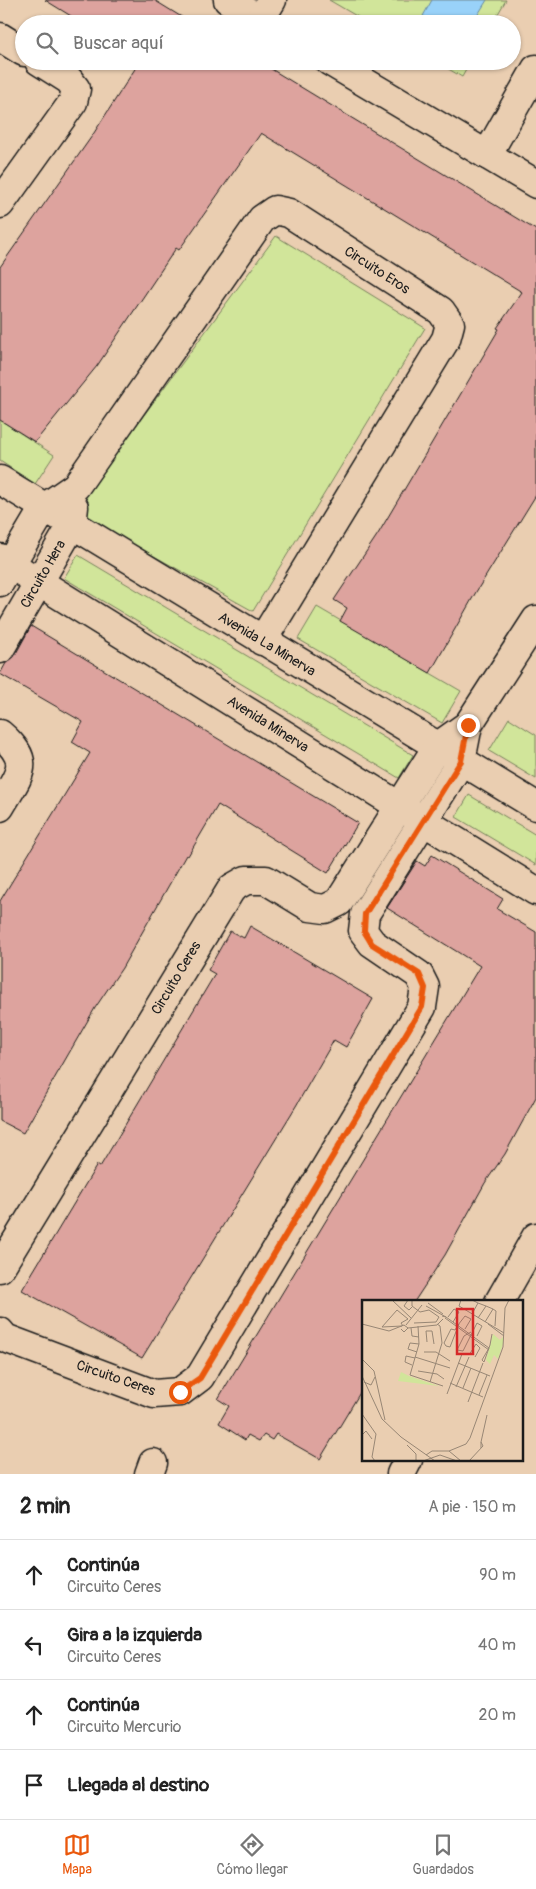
<!DOCTYPE html>
<html lang="es">
<head>
<meta charset="utf-8">
<style>
	body { margin:0; font-family:Pangolin,sans-serif; background:#f6f6f6; color:#222 }
	.stop { position:absolute; width:15px; height:15px; margin:-11px; border:4px solid #ea580c; border-radius:50%; background:#fff }
	.stop.end { background:#ea580c; border-color:#fff; box-shadow:0 1px 5px #0008 }
	.list { margin:0; padding:0; list-style:none }
	h2 { display:flex; justify-content:space-between; align-items:center; height:65px; margin:0; padding:0 20px; font-size:21px }
	h2 small { font-size:16px; font-weight:400; color:#767676 }
	.list li { display:grid; grid-template-columns:32px 1fr auto; gap:15px; align-items:center; box-sizing:border-box; height:70px; padding:0 20px; border-top:1px solid #e0e0e0 }
	.list b { display:block; font-size:19px; white-space:nowrap }
	.list p { margin:0; font-size:16px; white-space:nowrap; color:#767676 }
	.list em { font-size:16px; font-style:normal; color:#767676 }
	.icon { flex:none; width:28px; height:28px; fill:none; stroke:currentColor; stroke-width:2; stroke-linecap:round; stroke-linejoin:round }
	.map { position:relative; flex:none; width:536px; height:1474px; overflow:hidden }
	.search { position:absolute; background:#fff; box-shadow:0 1px 4px #0004; left:15px; right:15px; top:15px; height:55px; display:flex; align-items:center; gap:12px; box-sizing:border-box; padding:0 18px; border-radius:28px; color:#767676; font-size:19px }
	.sheet { height:345px; background:#fff }
	nav { display:flex; justify-content:space-around; align-items:center; box-sizing:border-box; height:70px; border-top:1px solid #e0e0e0; background:#fff; font-size:14px; color:#767676 }
	nav a { display:grid; justify-items:center; gap:2px }
	nav .on { color:#ea580c }
	.map>svg:first-child { display:block }
</style>
</head>
<body>
<div class="map">
<svg width="536" height="1474" viewBox="0 0 536 1474">
	<rect width="100%" height="100%" fill="#eaceb1"/>
	<filter id="ink" filterUnits="userSpaceOnUse"><feTurbulence type="fractalNoise" baseFrequency=".02" numOctaves="2"/><feDisplacementMap in="SourceGraphic" scale="10" xChannelSelector="R" yChannelSelector="G"/><feConvolveMatrix kernelMatrix="1 2 1 2 8 2 1 2 1" color-interpolation-filters="sRGB"/></filter>
	<g filter="url(#ink)">
		<g fill="#d1e59a" stroke="#76805b">
			<path d="M329 0H506L492 24H370Z"/>
			<path d="M435 61H471L462 77Z"/>
			<path d="M276 236 425 328 253 611 73 511Z"/>
			<path d="M0 420 54 455 35 484 0 461Z"/>
			<path d="M78 555 413 755 399 778 64 578Z"/>
			<path d="M317 607 461 691 442 723 298 639Z"/>
			<path d="M509 718 536 735V779L489 751Z"/>
			<path d="M469 795 536 835V865L456 817Z"/>
		</g>
		<path fill="#99d2f9" stroke="#6789a1" d="M432 0H487L472 24H435L423 16Z"/>
		<g fill="#dda39e" stroke="#1c1c1c">
			<path d="M45 0H154L193 24H84Z"/>
			<path d="M140 61H258L536 230V495L476 592 430 673 340 621 347 608 334 600 378 534 499 329 497 328 522 292 261 133 179 250 176 248 97 366 35 442 0 420V267L92 136Z"/>
			<path d="M31 626 358 823 328 873 218 805 188 856 186 855 122 968 95 1008 23 1133 0 1121V901L90 753 72 742 83 722 0 674 6 663 14 657Z"/>
			<path d="M432 855 503 899 497 909 536 932V1097L505 1154 485 1183 445 1255 414 1302H364V1386L320 1459 276 1434 272 1440 264 1435 259 1441 248 1435 245 1440 219 1423 229 1406 218 1399 480 966 387 908 417 861 425 866Z"/>
			<path d="M250 926 373 999 346 1047 334 1040 296 1106 142 1358 22 1290 97 1165 100 1167 215 974 208 970 230 931 244 938Z"/>
		</g>
		<g fill="none" stroke-linecap="round" stroke-linejoin="round">
			<g stroke="#1c1c1c" stroke-width="31">
				<g id="minor">
					<path d="M228 0 266 24"/>
					<path d="M260 20 272 0"/>
					<path d="M0 37 24 52"/>
					<path d="M329 61 536 184"/>
					<path d="M487 155 536 69"/>
					<path d="M0 204 73 102 76 89 69 80 39 61"/>
					<path d="M0 480 536 806"/>
					<path d="M0 558 536 891"/>
					<path d="M0 582 44 508 76 486 262 219 275 210 289 213 441 311 450 324 446 339 262 641"/>
					<path d="M0 649 72 525 74 507"/>
					<path d="M0 734C34 763 19 774 0 807"/>
					<path d="M0 1268 232 888 246 880H266L310 907 325 909 339 902 437 747 468 725"/>
					<path d="M499 1302 536 1237"/>
					<path d="M0 1332 5 1338 154 1394 180 1392 200 1377 422 1007 425 987 419 975 372 943 363 931 365 914 461 761 468 725 536 620"/>
					<path d="M149 1474 153 1463"/>
					<path d="M401 1474 408 1460"/>
				</g>
			</g>
			<use href="#minor" stroke="#eaceb1" stroke-width="28"/>
		</g>
	</g>
	<g fill="none" stroke-linecap="round" stroke-linejoin="round" filter="url(#ink)">
		<path stroke="#ea580c" stroke-width="6" d="M180 1392 200 1378 422 1007 425 988 419 974 372 944 364 931 365 914 461 761 468 725"/>
	</g>
	<g text-anchor="middle" dominant-baseline="central" stroke-width="4" stroke-linejoin="round" paint-order="stroke">
		<g font-size="14" fill="#1c1c1c" stroke="#eaceb1">
			<text transform="translate(377 270) rotate(33)">Circuito Eros</text>
			<text transform="translate(43 574) rotate(-60)">Circuito Hera</text>
			<text transform="translate(267 644) rotate(31)">Avenida La Minerva</text>
			<text transform="translate(268 724) rotate(32)">Avenida Minerva</text>
			<text transform="translate(176 978) rotate(-59)">Circuito Ceres</text>
			<text transform="translate(116 1378) rotate(19)">Circuito Ceres</text>
		</g>
	</g>
	<g transform="translate(362 1300)">
		<rect width="161" height="161" fill="#eaceb1"/>
		<path d="M131 34 138 40 141 37V44L136 59 132 55 128 64 124 60ZM39 72 47 76 77 86 36 81Z" fill="#d1e59a"/>
		<path fill="none" stroke="#988775" stroke-width="1" d="M30 0 49 18M46 0 42 6 47 10 50 7M50 0V6L58 12 67 10 77 17 74 22 52 23M99 0 97 6 142 33M110 0 116 3 110 14M66 3 81 14M116 3 124 6 116 18M64 6 84 17 80 16M131 9 134 11 133 26M84 17 127 48M86 17 92 9 97 12 91 22M83 18 127 50M123 22 131 9 124 6M0 24 27 31 42 25 46 28 42 32 39 29M97 24 88 47 84 46 82 43 89 29 93 30 96 25 103 16 109 19 103 29M126 24 142 36M44 25 60 5M40 26 20 27 35 10 46 19 39 23 41 26M56 26 57 44 48 75 81 86M46 28 75 25 81 19M49 28 50 36 57 37M109 32 102 36 95 50 101 51 115 23 120 26 115 36M65 42 64 31H70L72 44M127 48 120 60 122 62 128 45 130 34M55 52 46 49 48 43 57 44M62 52H74L88 61M107 55 114 44 118 48 113 57M53 57 88 68M0 59 12 71 23 120M96 63 128 76M50 65 43 62 44 56 53 58M56 71 75 74 82 79M0 76 20 119 39 137 73 161M2 82 9 85 13 77M68 82 80 43 78 26 75 24M88 83 121 97M94 87 107 57M101 88 109 68M85 94 100 54M117 95 125 75M106 102 121 63M0 114 14 134 10 157 13 161M0 135 4 131 10 139M119 142 125 115M45 145 54 154V161M87 151 104 144 108 138 141 47 143 8 147 0M64 155 70 151H87L99 161M61 161 78 155 95 161M107 161 121 146 119 142V148"/>
		<path fill="#d62828" fill-opacity="0.15" stroke="#d62828" stroke-width="2.5" d="M95 9H111V54H95Z"/>
		<rect width="161" height="161" fill="none" stroke="#1c1c1c" stroke-width="2.5"/>
	</g>
</svg>
<div class="stop" style="left:180px;top:1392px"></div>
<div class="stop end" style="left:468px;top:725px"></div>
<div class="search"><svg class="icon" aria-label="search" viewBox="0 0 24 24"><circle cx="10" cy="10" r="6"/><path d="M15 15l6 6"/></svg>Buscar aquí</div>
</div>
<section class="sheet">
<h2>2 min<small>A pie · 150 m</small></h2>
<ul class="list">
<li><svg class="icon" aria-label="ahead" viewBox="0 0 24 24"><path d="M12 20V5M6 11l6-6 6 6"/></svg><div><b>Continúa</b><p>Circuito Ceres</p></div><em>90 m</em></li>
<li><svg class="icon" aria-label="left" viewBox="0 0 24 24"><path d="M17 20v-9H6M10 6l-5 5 5 5"/></svg><div><b>Gira a la izquierda</b><p>Circuito Ceres</p></div><em>40 m</em></li>
<li><svg class="icon" aria-label="ahead" viewBox="0 0 24 24"><path d="M12 20V5M6 11l6-6 6 6"/></svg><div><b>Continúa</b><p>Circuito Mercurio</p></div><em>20 m</em></li>
<li><svg class="icon" aria-label="arrive" viewBox="0 0 24 24"><path d="M6 21V4h12l-3 4 3 4H6"/></svg><div><b>Llegada al destino</b></div></li>
</ul>
</section>
<nav>
<a class="on"><svg class="icon" aria-label="map" viewBox="0 0 24 24"><path d="M3 6l6-2 6 2 6-2v14l-6 2-6-2-6 2zM9 4v14M15 6v14"/></svg>Mapa</a>
<a><svg class="icon" aria-label="directions" viewBox="0 0 24 24"><path d="M12 3l9 9-9 9-9-9zM9 14v-3h6M13 9l2 2-2 2"/></svg>Cómo llegar</a>
<a><svg class="icon" aria-label="saved" viewBox="0 0 24 24"><path d="M7 4h10v16l-5-4-5 4z"/></svg>Guardados</a>
</nav>
</body>
</html>
